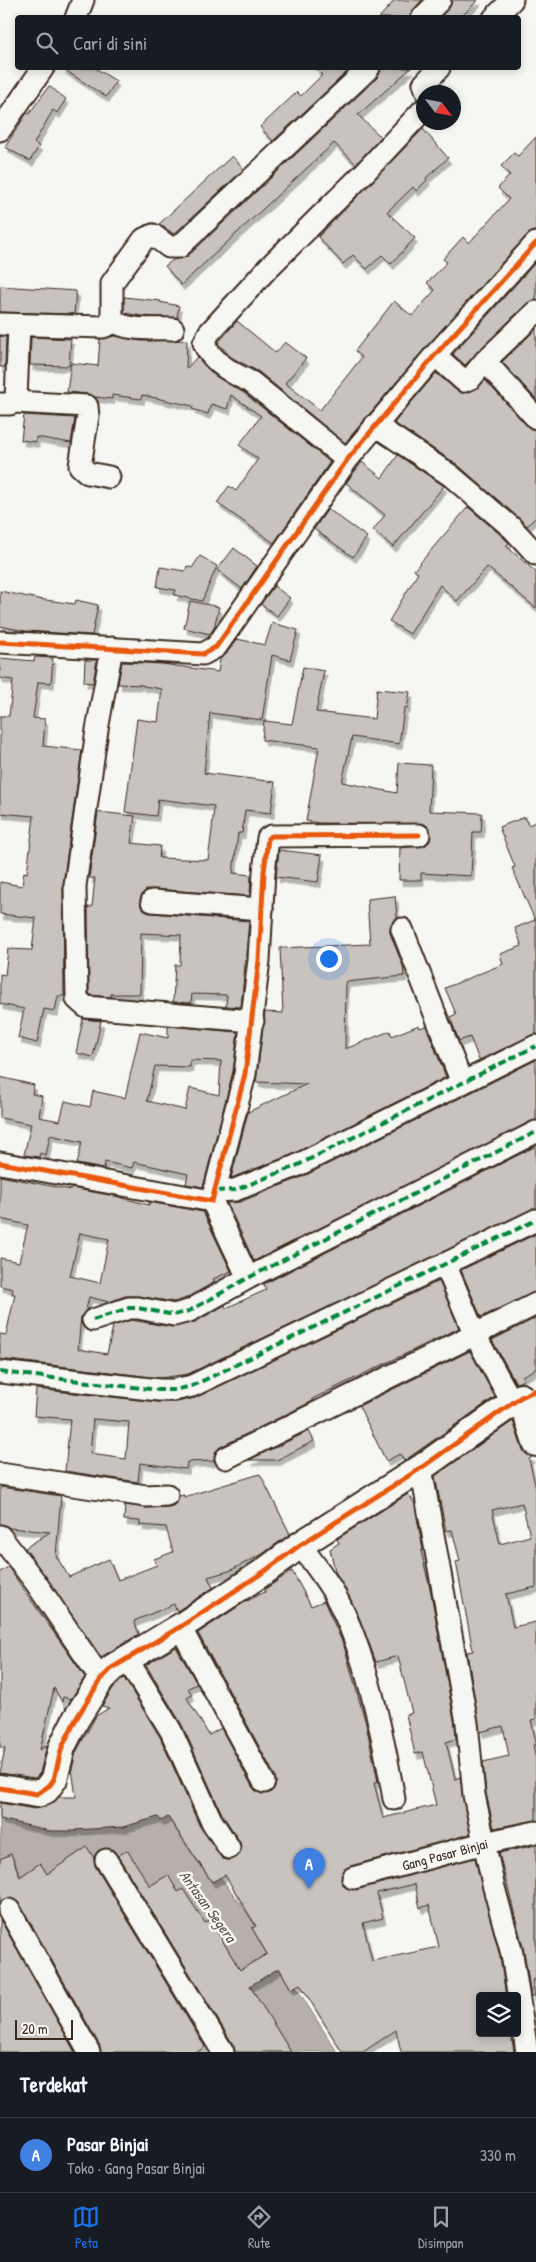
<!DOCTYPE html>
<html lang="id">
<head>
<meta charset="utf-8">
<style>
	body { margin:0; font-family:"Patrick Hand",sans-serif; background:#20242c; color:#f1f3f6 }
	.controls { position:absolute; right:15px; bottom:15px; display:grid; overflow:hidden; border-radius:5px; box-shadow:0 2px 8px #0003 }
	.controls button { width:45px; height:45px; display:grid; place-items:center; padding:0; border:0; border-bottom:1px solid #363941; background:#171b24; color:#f1f3f6; font:25px sans-serif }
	.compass { position:absolute; left:416px; top:85px; width:45px; height:45px; border-radius:50%; background:#171b24; box-shadow:0 2px 8px #0003; rotate:122deg }
	.scale { position:absolute; left:15px; bottom:12px; width:58px; box-sizing:border-box; padding-left:5px; border:2px solid #3b2a1e; border-top:0; font-size:14px; line-height:18px; white-space:nowrap; color:#3b2a1e; -webkit-text-stroke:4px #f6f6f2; paint-order:stroke }
	.you { position:absolute; left:328px; top:958px; width:18px; height:18px; margin:-12px; border:4px solid #fff; border-radius:50%; background:#1a73e8; box-shadow:0 0 0 8px #1a73e833 }
	.badge { display:grid; place-items:center; width:32px; height:32px; border-radius:50%; background:#1a73e8; color:#fff; font-size:16px; font-weight:700 }
	.pin { position:absolute; translate:-50% -41px; filter:drop-shadow(0 1px 2px #0008) }
	.pin::after { content:''; position:absolute; top:26px; width:18px; height:15px; background:inherit; clip-path:polygon(0 0,100% 0,50% 100%) }
	.list { margin:0; padding:0; list-style:none }
	h2 { display:flex; justify-content:space-between; align-items:center; height:65px; margin:0; padding:0 20px; font-size:21px }
	h2 small { font-size:16px; font-weight:400; color:#9ea1a6 }
	.list li { display:grid; grid-template-columns:32px 1fr auto; gap:15px; align-items:center; box-sizing:border-box; height:75px; padding:0 20px; border-top:1px solid #363941 }
	.list b { display:block; font-size:19px; white-space:nowrap }
	.list p { margin:0; font-size:16px; white-space:nowrap; color:#9ea1a6 }
	.list em { font-size:16px; font-style:normal; color:#9ea1a6 }
	.icon { flex:none; width:28px; height:28px; fill:none; stroke:currentColor; stroke-width:2; stroke-linecap:round; stroke-linejoin:round }
	.map { position:relative; flex:none; width:536px; height:2052px; overflow:hidden }
	.search { position:absolute; background:#171b24; box-shadow:0 2px 8px #0003; left:15px; right:15px; top:15px; height:55px; display:flex; align-items:center; gap:12px; box-sizing:border-box; padding:0 18px; border-radius:5px; color:#9ea1a6; font-size:19px }
	.sheet { height:140px; background:#171b24 }
	nav { display:flex; justify-content:space-around; align-items:center; box-sizing:border-box; height:70px; border-top:1px solid #363941; background:#171b24; font-size:14px; color:#9ea1a6 }
	nav a { display:grid; justify-items:center; gap:2px }
	nav .on { color:#1a73e8 }
	.map>svg:first-child { display:block }
</style>
</head>
<body>
<div class="map">
<svg width="536" height="2052" viewBox="0 0 536 2052">
	<defs>
		<filter id="shadow"><feDropShadow dx="3" dy="5.5" stdDeviation="0" flood-color="#0004"/></filter>
	</defs>
	<rect width="100%" height="100%" fill="#f6f6f2"/>
	<filter id="ink" filterUnits="userSpaceOnUse"><feTurbulence type="fractalNoise" baseFrequency=".02" numOctaves="2"/><feDisplacementMap in="SourceGraphic" scale="10" xChannelSelector="R" yChannelSelector="G"/><feConvolveMatrix kernelMatrix="1 2 1 2 8 2 1 2 1" color-interpolation-filters="sRGB"/></filter>
	<g filter="url(#ink)">
		<path fill="#b6b0a9" stroke="#857a71" d="M0 1806 70 1810 159 1809C230 1875 285 1971 337 2052H267L125 1862C98 1845 78 1867 51 1873 36 1877 16 1874 0 1874Z"/>
		<g fill="#c8c3be" stroke="#3b2a1e" fill-rule="evenodd" filter="url(#shadow)">
			<path d="M395 0H422L413 10 410 18H379Z"/>
			<path d="M452 0H478L460 18H440L449 8Z"/>
			<path d="M62 68H95L116 81 106 97Z"/>
			<path d="M315 68H351L273 141 260 127 297 92 301 96 322 75Z"/>
			<path d="M381 68H411L358 115 381 137 356 164 334 143 181 285 165 266 173 260 188 256 378 77Z"/>
			<path d="M49 86 66 99 57 113 53 110 34 143 39 146 30 161 5 147 27 113 29 114Z"/>
			<path d="M423 129 448 158 426 178 427 180 416 191 413 187 387 212 415 238 391 264 382 255 367 269 353 255 343 264 318 237Z"/>
			<path d="M536 137V231L527 235 426 347 345 443 259 372 231 357 218 343 237 321 276 353 285 342 306 358 285 383 320 410 362 357 355 351 394 301 412 316 435 290 427 283 447 262 443 259 463 237 469 243 509 199 498 188 510 175 501 166 514 153 518 156Z"/>
			<path d="M232 156 244 169 174 234 159 224Z"/>
			<path d="M536 262V300L527 303 465 365 453 354Z"/>
			<path d="M0 286 76 291 74 314 0 312Z"/>
			<path d="M124 297 161 301 160 302 179 306 177 318 142 316 124 313Z"/>
			<path d="M536 329V399L502 362Z"/>
			<path d="M0 336 6 337 5 367H0Z"/>
			<path d="M115 336 141 341 187 340 186 369 197 357 215 376 244 393 330 462 274 543 217 503 229 486 236 491 258 459 239 445 261 416 231 395 227 409 211 404 208 414 192 409 193 406 142 395 141 399 112 395V399L95 397 88 394 67 392 71 363 98 366 100 339Z"/>
			<path d="M31 337 71 339 69 366 30 365Z"/>
			<path d="M436 373 456 390 462 393 476 389 485 380 527 426 536 430V517L527 526 458 465 394 423Z"/>
			<path d="M24 415 75 418 71 443 36 437V442L21 440Z"/>
			<path d="M398 455 444 486 393 547 373 530 385 515 346 483 362 462 382 478Z"/>
			<path d="M468 507 503 537 509 543 506 546 536 572V608L487 567 457 601 440 585 410 634 389 621 418 573 414 570Z"/>
			<path d="M328 509 367 537 353 557 314 529Z"/>
			<path d="M234 548 257 566 242 589 217 570Z"/>
			<path d="M200 556 217 566 202 601 174 595 176 590 157 587 160 567 185 571 187 566 192 568Z"/>
			<path d="M274 586 290 598 277 616 261 604Z"/>
			<path d="M0 591 38 599 75 604 76 600 98 605 92 635 25 631 0 626Z"/>
			<path d="M190 601 219 607 214 628 210 634 184 628Z"/>
			<path d="M272 623 298 630 290 660 272 655 262 720 210 713 204 773 275 782 271 813 245 810 242 833H238L233 873 251 875 250 896 153 889 146 890 140 900 141 907 151 913 249 921 241 1007 226 1006 227 995 192 994 191 1003 173 1002 175 965H180L181 935 141 933 140 994H111V997L91 995 89 993 88 907H92L95 878H89L98 812 135 816 131 843 160 846 159 858 208 860 212 830 214 806 158 799 156 816 125 812 137 719 158 722 162 689 143 686V685L118 684 122 662 163 664 218 672 220 659 226 654 237 639 265 645Z"/>
			<path d="M35 657 53 658 51 683 38 682 33 718 45 719 43 746 82 750 63 884 64 996H58L55 1011 44 1009 37 1043 18 1038 24 1009 0 1004V974L5 975 8 949 32 950 36 918 0 914V882L22 886 24 872 27 873 34 816 0 813V716H9L13 680 0 678V658L34 661Z"/>
			<path d="M85 660H97L93 683 84 682Z"/>
			<path d="M303 667 324 671 316 712 374 719 377 689 410 692 407 708H404L399 744 352 737 342 782 397 793 399 763 431 765 429 811 482 813 481 832H473L471 876 421 873V880H399L400 848 426 845 430 841 431 834 429 828 425 824 319 823 306 821 319 747 262 740 264 721 292 724Z"/>
			<path d="M525 817 528 825 536 822V1034L479 1060 470 1037 459 1041 450 1017 456 1014 445 988 503 964 500 954 522 946 515 928 535 920 512 868 515 867 499 827Z"/>
			<path d="M279 850 322 855 318 882 276 877Z"/>
			<path d="M395 896 397 918 390 927V933L403 966 404 976 346 982 345 1049 390 1031 392 1036 419 1025 420 1028 426 1026 446 1077 291 1155 231 1178 248 1112 307 1084 256 1082 265 1012 283 1013 280 948 370 944 367 899Z"/>
			<path d="M83 1019 101 1021 93 1057 76 1053Z"/>
			<path d="M168 1026 238 1032 233 1072 203 1187 186 1184 188 1174 134 1162 132 1168 105 1162 104 1169 77 1164 82 1142 50 1135 46 1155 40 1153 39 1157 24 1155 31 1124 0 1118V1077L34 1085 32 1094 42 1096 39 1117 60 1121 65 1101 90 1107 93 1091 125 1098 140 1032 168 1038ZM190 1060 221 1061 219 1095 190 1088 185 1110 147 1101 155 1066 190 1067Z"/>
			<path d="M536 1060V1120L254 1261 227 1203 240 1202 302 1177Z"/>
			<path d="M536 1146V1208L188 1374 160 1378 0 1359V1334L6 1335 15 1294H12L13 1289 0 1286V1258L19 1262 28 1225 0 1219V1176L71 1190V1188L115 1196 149 1205V1202L203 1212 231 1271 213 1279 215 1282 184 1299 174 1302 138 1296H125L109 1302 89 1297 86 1310 81 1317 78 1349 107 1354 113 1326 131 1320 172 1327 195 1322 225 1305 226 1308 266 1290 264 1284ZM80 1233 109 1239 100 1283 70 1276Z"/>
			<path d="M536 1234V1292L481 1317 461 1270Z"/>
			<path d="M439 1281 459 1328 312 1399 313 1401 220 1447 215 1452 214 1461 187 1462 186 1469 140 1463 138 1482 65 1471 70 1419 34 1416 36 1389 158 1402H177L195 1398ZM93 1419 129 1422 126 1459 90 1454Z"/>
			<path d="M536 1318V1369L522 1376 524 1380 516 1383 492 1340Z"/>
			<path d="M470 1351 495 1397 404 1461 400 1454 386 1461 359 1406Z"/>
			<path d="M513 1421 522 1448 526 1454 532 1457 529 1459 536 1489V1587L506 1594 513 1627 536 1622V1719L531 1720 536 1742V1745H533L536 1759V1820L494 1828 486 1793 483 1762 509 1756 503 1726 480 1732 467 1652 473 1651 456 1562 460 1561 452 1530 446 1531 435 1476ZM522 1503 530 1536 500 1544 492 1510Z"/>
			<path d="M309 1431 314 1441 277 1460H249Z"/>
			<path d="M260 1474 290 1534 261 1555 229 1571 208 1577 213 1588 177 1611 174 1604 134 1621 139 1634 101 1657 25 1548 50 1532 10 1528 0 1524V1487L61 1496 56 1556 69 1577 109 1559 118 1580 157 1565 154 1559 173 1552 166 1527 140 1525V1521L124 1520 125 1505 146 1508 168 1507 174 1505 179 1496 184 1495V1497Z"/>
			<path d="M408 1494 414 1502 423 1550 421 1551 431 1593 455 1725 456 1739 446 1742 455 1779 460 1777 470 1834 350 1866 344 1870 341 1881 345 1887 356 1890 475 1858 500 1957 506 1996H480V2033H511L514 2052H401L396 2030 363 2052H342L300 1984 291 1989 279 1968 250 1986 291 2052H235L234 2046 118 1856 127 1850 150 1886 168 1875 178 1892 183 1889 205 1923 210 1920 240 1970 267 1954 252 1928 256 1926 225 1875 212 1882 168 1817 161 1821 158 1817 123 1827 75 1830 76 1831H50L0 1819V1803L35 1809 52 1804 59 1797H76L72 1769 76 1752 96 1716 109 1708 102 1706 113 1688 124 1678 160 1737 200 1827 223 1859 229 1860 236 1858 241 1848 240 1842 222 1814 182 1725 146 1665 176 1647 197 1684 188 1688 192 1695 187 1698 209 1735 221 1728 253 1788 263 1794 270 1793 276 1783 275 1776 198 1633 245 1602 265 1592V1589L292 1571 311 1606 324 1601 344 1646 366 1724 378 1782 374 1783 383 1818 436 1805 423 1752 415 1754 406 1715 412 1713 398 1656 376 1662 357 1612 335 1571 330 1549 339 1543 337 1539ZM415 1884 420 1908 429 1905 439 1947 372 1961 363 1923 383 1918 377 1893Z"/>
			<path d="M8 1567 85 1677 71 1699 63 1697 62 1702 54 1688 40 1750 47 1745 40 1773 35 1778 0 1773 5 1748 0 1747V1572Z"/>
			<path d="M536 1845V1979L532 1980 535 1996H531L524 1951 499 1853Z"/>
			<path d="M87 1847 94 1858 95 1866 205 2047 197 2052H101L100 2046 20 1904 10 1898 0 1902V1859L11 1854 20 1877 40 1863 47 1874Z"/>
			<path d="M0 1919 75 2052H0Z"/>
		</g>
		<g fill="none" stroke-linecap="round" stroke-linejoin="round">
			<g stroke="#3b2a1e" stroke-width="25">
				<g id="minor">
					<path d="M76 18 83 0"/>
					<path d="M422 18 440 0"/>
					<path d="M494 18 512 0"/>
					<path d="M427 92 424 84 439 68"/>
					<path d="M0 130 43 68"/>
					<path d="M0 324 103 327 115 322"/>
					<path d="M173 329C154 328 128 332 112 320V283L144 239 153 235 169 247H179L369 68"/>
					<path d="M435 355 464 381 471 378 485 361 536 418"/>
					<path d="M485 361 536 312"/>
					<path d="M14 402 87 406 88 416 80 466 88 473 109 477"/>
					<path d="M1 404H10L16 400 19 325"/>
					<path d="M375 425 450 475 512 528 536 554"/>
					<path d="M347 460 251 382C233 374 211 362 204 343L209 333 267 269 365 172 424 109"/>
					<path d="M0 642 203 654 216 647 347 460 435 355 536 243"/>
					<path d="M112 648 97 730 75 886 77 999 86 1007 253 1021"/>
					<path d="M152 901 262 909"/>
					<path d="M402 929 462 1083"/>
					<path d="M0 1163 212 1201 245 1074 259 960 264 872 268 838 272 836 419 835"/>
					<path d="M216 1191 235 1190 296 1166 536 1046"/>
					<path d="M212 1201 248 1278"/>
					<path d="M445 1264 475 1335 513 1404"/>
					<path d="M93 1320 129 1308H138L174 1315 189 1311 248 1278 536 1132"/>
					<path d="M0 1372 159 1390H174L192 1386 536 1220"/>
					<path d="M226 1458 536 1304"/>
					<path d="M421 1468 467 1723 474 1795 493 1884 512 1954 527 2052"/>
					<path d="M0 1474 146 1496 167 1495"/>
					<path d="M0 1536 36 1583 101 1679"/>
					<path d="M300 1545C312 1561 325 1577 335 1595 366 1652 383 1735 394 1799"/>
					<path d="M180 1627 264 1782"/>
					<path d="M127 1659 171 1731 211 1820 229 1848"/>
					<path d="M106 1860 223 2052"/>
					<path id="s1" d="M353 1878 484 1843 536 1832"/>
					<path d="M9 1910 89 2052"/>
				</g>
			</g>
			<g stroke="#3b2a1e" stroke-width="30">
				<path id="tertiary" d="M0 1788 37 1794 46 1790 54 1779 62 1747 76 1719 101 1679 112 1668 180 1627 265 1571 300 1545 421 1468 521 1397 536 1443"/>
			</g>
			<use href="#minor" stroke="#f6f6f2" stroke-width="21"/>
			<use href="#tertiary" stroke="#f6f6f2" stroke-width="26"/>
			<g stroke="#00873e" stroke-width="4" stroke-dasharray="8 4" stroke-linecap="butt">
				<path d="M216 1191 235 1190 296 1166 536 1046"/>
				<path d="M93 1320 129 1308H138L174 1315 189 1311 248 1278 536 1132"/>
				<path d="M0 1372 159 1390H174L192 1386 536 1220"/>
			</g>
			<g stroke="#f6f6f2" stroke-width="8">
				<g id="cycleway">
					<path d="M0 642 203 654 216 647 347 460 435 355 536 243"/>
					<path d="M0 1163 212 1201 245 1074 259 960 264 872 268 838 272 836 419 835"/>
					<path d="M0 1788 37 1794 50 1785 54 1779 62 1747 76 1719 101 1679 112 1668 180 1627 265 1571 300 1545 421 1468 521 1397 536 1390"/>
				</g>
			</g>
			<use href="#cycleway" stroke="#e8590c" stroke-width="5"/>
		</g>
	</g>
	<g text-anchor="middle" dominant-baseline="central" stroke-width="5" stroke-linejoin="round" paint-order="stroke">
		<g font-size="14" fill="#3b2a1e" stroke="#f6f6f2">
			<text stroke="none"><textPath href="#s1" startOffset="95">Gang Pasar Binjai</textPath></text>
		</g>
		<g font-size="15" font-style="italic" fill="#605248" stroke="#f6f6f2">
			<text transform="translate(208 1906) rotate(54)">Antasan Segera</text>
		</g>
	</g>
</svg>
<div class="controls">
<button><svg class="icon" aria-label="layers" viewBox="0 0 24 24"><path d="M12 4l9 5-9 5-9-5zM3 14l9 5 9-5"/></svg></button>
</div>
<svg class="compass" viewBox="-18 -18 36 36"><path d="M0-13l5 13h-10z" fill="#e53935"/><path d="M0 13l5-13h-10z" fill="#9ea1a6"/></svg>
<div class="scale">20 m</div>
<div class="you"></div>
<div class="pin badge" style="left:309px;top:1889px;background:#3f7fe0">A</div>
<div class="search"><svg class="icon" aria-label="search" viewBox="0 0 24 24"><circle cx="10" cy="10" r="6"/><path d="M15 15l6 6"/></svg>Cari di sini</div>
</div>
<section class="sheet">
<h2>Terdekat<small></small></h2>
<ul class="list">
<li><span class="badge" style="background:#3f7fe0">A</span><div><b>Pasar Binjai</b><p>Toko · Gang Pasar Binjai</p></div><em>330 m</em></li>
</ul>
</section>
<nav>
<a class="on"><svg class="icon" aria-label="map" viewBox="0 0 24 24"><path d="M3 6l6-2 6 2 6-2v14l-6 2-6-2-6 2zM9 4v14M15 6v14"/></svg>Peta</a>
<a><svg class="icon" aria-label="directions" viewBox="0 0 24 24"><path d="M12 3l9 9-9 9-9-9zM9 14v-3h6M13 9l2 2-2 2"/></svg>Rute</a>
<a><svg class="icon" aria-label="saved" viewBox="0 0 24 24"><path d="M7 4h10v16l-5-4-5 4z"/></svg>Disimpan</a>
</nav>
</body>
</html>
